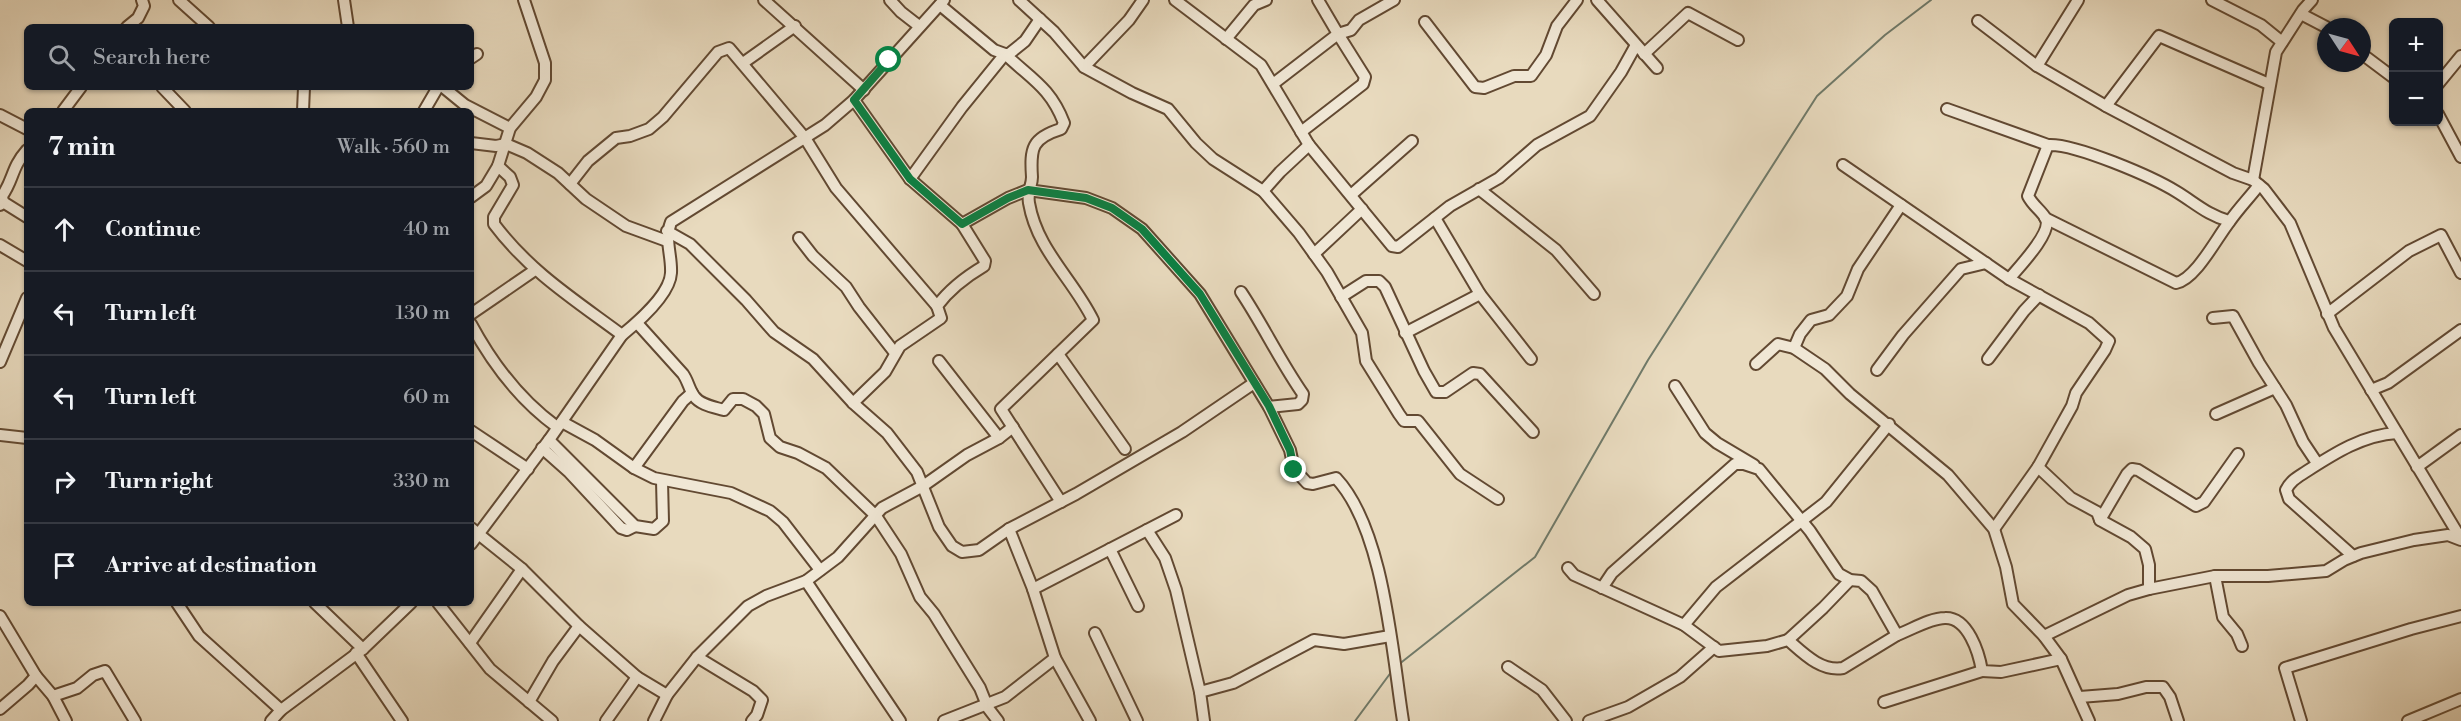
<!DOCTYPE html>
<html lang="en">
<head>
<meta charset="utf-8">
<style>
	body { margin:0; font-family:"Libre Bodoni",serif; background:#242831; color:#f1f3f6 }
	.controls { position:absolute; right:18px; top:18px; display:grid; overflow:hidden; border-radius:9px; box-shadow:0 2px 4px #0004 }
	.controls button { width:54px; height:54px; display:grid; place-items:center; padding:0; border:0; border-bottom:2px solid #363941; background:#171b24; color:#f1f3f6; font:30px sans-serif }
	.compass { position:absolute; left:2317px; top:18px; width:54px; height:54px; border-radius:50%; background:#171b24; box-shadow:0 2px 4px #0004; rotate:126deg }
	.stop { position:absolute; width:18px; height:18px; margin:-14px; border:4px solid #0b8043; border-radius:50%; background:#fff }
	.stop.end { background:#0b8043; border-color:#fff; box-shadow:0 2px 6px #0008 }
	.list { margin:0; padding:0; list-style:none }
	h2 { display:flex; justify-content:space-between; align-items:center; height:78px; margin:0; padding:0 24px; font-size:26px }
	h2 small { font-size:20px; font-weight:400; color:#9ea1a6 }
	.list li { display:grid; grid-template-columns:39px 1fr auto; gap:18px; align-items:center; box-sizing:border-box; height:84px; padding:0 24px; border-top:2px solid #363941 }
	.list b { display:block; font-size:22px; white-space:nowrap }
	.list em { font-size:20px; font-style:normal; color:#9ea1a6 }
	.icon { flex:none; width:33px; height:33px; fill:none; stroke:currentColor; stroke-width:2; stroke-linecap:round; stroke-linejoin:round }
	.map { position:relative; flex:none; width:2461px; height:721px; overflow:hidden }
	.search { position:absolute; background:#171b24; box-shadow:0 2px 4px #0004; left:24px; top:24px; width:450px; height:66px; display:flex; align-items:center; gap:15px; box-sizing:border-box; padding:0 21px; border-radius:9px; color:#9ea1a6; font-size:22px }
	.panel { position:absolute; background:#171b24; box-shadow:0 2px 4px #0004; left:24px; top:108px; width:450px; height:498px; border-radius:9px }
	.map>svg:first-child { display:block }
</style>
</head>
<body>
<div class="map">
<svg width="2461" height="721" viewBox="0 0 2461 721">
	<rect width="100%" height="100%" fill="#e8dabe"/>
	<filter id="stains"><feTurbulence type="fractalNoise" baseFrequency=".00333" numOctaves="4"/><feColorMatrix values="0 0 0 0 .2 0 0 0 0 .09 0 0 0 0 .02 0 0 0 .5 -.17"/></filter>
	<radialGradient id="worn" r=".72"><stop offset=".6" stop-color="#630" stop-opacity="0"/><stop offset="1" stop-color="#630" stop-opacity=".3"/></radialGradient>
	<g fill="none" stroke-linecap="round" stroke-linejoin="round">
		<g stroke="#707a69" stroke-width="2">
			<path d="M1398 665 1535 557 1648 360 1817 96 1885 35 1931 0"/>
			<path d="M1355 721 1392 671"/>
		</g>
		<g stroke="#624932" stroke-width="14">
			<g id="minor">
				<path d="M179 0 209 27"/>
				<path d="M344 0 348 27"/>
				<path d="M764 0 864 90"/>
				<path d="M890 0 901 12 919 26"/>
				<path d="M1019 0 1054 32 1084 67 1132 93 1168 109 1196 143 1213 159 1263 191 1299 233 1327 272 1362 333 1366 361 1399 414 1404 421H1418L1460 474 1498 499"/>
				<path d="M1175 0 1261 65 1309 145 1392 246 1398 247 1450 206 1499 178 1537 145 1590 116 1621 72 1636 45"/>
				<path d="M1318 0 1338 34 1351 30 1359 20 1394 0"/>
				<path d="M1597 0 1657 68"/>
				<path d="M2212 0 2261 25 2282 42"/>
				<path d="M2301 14 2326 27"/>
				<path d="M1040 19 1025 41 1009 54H1005C1031 79 1050 87 1064 123L1061 129C1032 138 1030 148 1032 177 1032 186 1027 191 1029 203 1037 250 1073 279 1093 320L1001 409 1061 502"/>
				<path d="M1978 21 2037 66 2106 106 2233 173 2253 180 2264 189 2290 223 2334 328 2461 539"/>
				<path d="M1425 22 1475 87 1484 88 1514 76H1531L1546 55 1557 26 1577 0"/>
				<path d="M127 27 138 18 144 6 142 0"/>
				<path d="M1226 39 1254 5 1266 0"/>
				<path d="M1644 54 1688 13 1738 40"/>
				<path d="M2362 54 2394 78"/>
				<path d="M471 58 477 54"/>
				<path d="M743 63 795 26"/>
				<path d="M2037 66 2078 0"/>
				<path d="M1084 67 1129 20 1143 0"/>
				<path d="M1273 84 1338 34 1365 77 1363 84 1301 132"/>
				<path d="M2438 84 2461 56"/>
				<path d="M162 87 185 111"/>
				<path d="M443 87 465 105 510 128"/>
				<path d="M854 100 910 179 962 224 1008 198 1028 190 1086 198 1112 208 1142 229 1200 294 1269 407 1290 450 1294 469 1307 483 1313 484 1336 478C1384 529 1392 652 1403 721"/>
				<path d="M2106 106 2159 36 2269 84"/>
				<path d="M1947 109 2048 145"/>
				<path d="M63 111 81 87"/>
				<path d="M303 111 304 87"/>
				<path d="M424 111 438 87"/>
				<path d="M2438 114 2461 157"/>
				<path d="M0 115 27 129"/>
				<path d="M471 143 496 146 506 144 527 153 558 173 586 199 626 226 667 241"/>
				<path d="M1843 165 2009 279 2089 323 2109 341 2105 350 2076 393 2072 406 2038 467 1994 529"/>
				<path d="M498 166 510 177 513 185 494 217V224C530 272 575 300 622 335"/>
				<path d="M910 179 962 107 1005 54 994 50 940 5"/>
				<path d="M2253 180 2276 52 2303 10 2312 0"/>
				<path d="M570 184 588 161 616 138 630 136 649 129 663 117 718 52 729 48 805 138 836 188 937 306"/>
				<path d="M1479 189 1556 250 1594 294"/>
				<path d="M1263 191 1280 172 1309 145"/>
				<path d="M1351 195 1412 141"/>
				<path d="M471 197 486 186 498 166 510 128 536 97 545 80V63L524 0"/>
				<path d="M3 202 27 217"/>
				<path d="M0 205 3 202 2 196C14 179 11 168 27 150"/>
				<path d="M1435 218 1480 294 1531 359"/>
				<path d="M2045 218 2176 283C2196 279 2217 237 2230 221 2239 208 2250 197 2259 185"/>
				<path d="M667 231 690 244 746 300 774 332 813 359 853 403 887 433 917 472 939 527 952 546 962 552 979 550 1009 529 1076 494 1182 432 1254 383"/>
				<path d="M799 238 813 256 846 287 859 307 895 353"/>
				<path d="M0 245 27 261"/>
				<path d="M1314 254 1362 209"/>
				<path d="M2009 279C2019 267 2052 233 2046 219 2042 211 2033 206 2028 196L2048 145C2074 143 2153 177 2177 192 2195 203 2209 216 2229 221"/>
				<path d="M1241 292C1263 325 1280 361 1303 394L1302 400 1298 404 1269 407"/>
				<path d="M1341 297 1366 281H1379L1385 287 1424 371 1436 392H1445L1473 373 1480 374 1533 432"/>
				<path d="M471 314 535 270"/>
				<path d="M2327 314 2409 251 2441 235 2461 273"/>
				<path d="M2213 318 2233 316 2259 363 2286 405 2303 442 2317 463"/>
				<path d="M637 323 683 374C688 381 689 389 694 396 700 405 714 407 724 410L733 399H743L756 406 764 414 770 438 780 447 798 453 826 468 876 516 901 554 920 597 934 614 980 688 988 708 998 721"/>
				<path d="M471 324C492 363 521 401 557 427"/>
				<path d="M1405 333 1480 294"/>
				<path d="M1794 348 1800 334 1811 320 1829 315 1847 296 1858 269 1901 205"/>
				<path d="M1058 354 1125 449"/>
				<path d="M1988 359 2024 311 2039 295"/>
				<path d="M939 361 999 438"/>
				<path d="M0 362 27 298"/>
				<path d="M1756 364 1778 344 1794 348 1825 369 1850 394 1948 475 1994 529 2006 567 2013 604 2044 636 2061 659 2089 721"/>
				<path d="M1877 370 1903 335 1961 269 1986 263"/>
				<path d="M1675 386 1705 433 1717 443 1754 465"/>
				<path d="M2371 390 2388 383 2461 330"/>
				<path d="M853 403 885 372 900 346 941 318 937 306C949 290 967 276 984 266L985 261 962 224"/>
				<path d="M2216 414 2275 388"/>
				<path d="M562 422 595 440 634 468 654 478 731 493 770 511 783 522 820 570"/>
				<path d="M471 431 528 469"/>
				<path d="M0 435 27 438"/>
				<path d="M549 440 635 526 654 529 663 521 662 481"/>
				<path d="M542 448 569 472 621 528 627 530 635 526"/>
				<path d="M2038 467 2071 498 2097 512 2100 520 2131 537 2145 549 2149 565V589"/>
				<path d="M2417 467 2461 435"/>
				<path d="M634 468 683 401 692 393"/>
				<path d="M2100 520 2127 474 2132 469 2138 470 2196 506 2204 502 2238 454"/>
				<path d="M471 528 522 569 579 626 637 677"/>
				<path d="M1147 530 1165 558 1176 590 1200 692"/>
				<path d="M471 544 549 440 622 335C638 322 670 294 671 273 672 255 664 240 671 222L825 125 854 100 944 0"/>
				<path d="M1110 549 1138 606"/>
				<path d="M2353 556 2289 499 2286 490C2291 480 2298 477 2307 471 2335 453 2363 435 2397 433"/>
				<path d="M1568 568 1574 575 1684 625 1719 651 1767 646 1788 640C1803 653 1821 672 1843 668L1897 635"/>
				<path d="M2215 576 2223 617 2237 634 2242 646"/>
				<path d="M806 581 900 721"/>
				<path d="M1602 588 1612 573 1735 464H1744L1759 469 1810 531 1839 574 1850 580 1861 581 1872 591 1897 635C1911 630 1930 618 1945 618 1968 617 1979 653 1982 671L2001 672 2061 659"/>
				<path d="M1033 589 1176 515"/>
				<path d="M177 603 199 636 281 710"/>
				<path d="M315 603 363 649"/>
				<path d="M438 603 490 669 552 721"/>
				<path d="M0 616 36 676 53 696 66 721"/>
				<path d="M1684 625 1716 587 1826 502 1889 424"/>
				<path d="M1095 633 1137 721"/>
				<path d="M2044 636 2128 595 2149 589 2215 576H2268L2326 571 2344 560 2361 553 2414 540 2448 535 2461 540"/>
				<path d="M1788 640 1823 608 1850 580"/>
				<path d="M470 643 522 569"/>
				<path d="M356 653 402 721"/>
				<path d="M697 657 753 691 762 700 757 715 752 721"/>
				<path d="M1055 658 1090 721"/>
				<path d="M1508 667 1542 690 1566 721"/>
				<path d="M53 696 77 688 93 675 105 671 135 721"/>
				<path d="M2080 697 2118 694 2146 687H2163L2170 697 2178 721"/>
				<path d="M529 702 553 661 579 626"/>
				<path d="M1884 702 1982 671"/>
				<path d="M0 709 28 685 36 676"/>
				<path d="M271 721 281 710 363 649 411 603"/>
				<path d="M606 721 637 677 667 695 697 657 748 606 766 596 806 581 838 557 882 508 923 486 967 455 999 438 1013 427"/>
				<path d="M654 721 667 695"/>
				<path d="M944 721 1005 697 1055 658 1033 589 1009 529"/>
				<path d="M1204 721 1200 692 1233 683 1314 640 1344 644 1390 636"/>
				<path d="M1589 721 1628 707 1680 677 1714 647"/>
				<path d="M2301 721 2285 668 2411 629 2461 616"/>
				<path d="M2408 721 2461 699"/>
			</g>
		</g>
		<use href="#minor" stroke="#f0e7d5" stroke-width="10"/>
	</g>
	<g fill="none" stroke-linecap="round" stroke-linejoin="round">
		<path stroke="#0b8043" stroke-width="8" d="M889 60 854 100 910 179 962 224 1008 198 1028 190 1086 198 1112 208 1142 229 1200 294 1269 406 1290 450 1294 470"/>
	</g>
	<rect width="100%" height="100%" filter="url(#stains)"/>
	<rect width="100%" height="100%" fill="url(#worn)"/>
</svg>
<div class="controls">
<button>+</button>
<button>−</button>
</div>
<svg class="compass" viewBox="-18 -18 36 36"><path d="M0-13l5 13h-10z" fill="#e53935"/><path d="M0 13l5-13h-10z" fill="#9ea1a6"/></svg>
<div class="stop" style="left:889px;top:60px"></div>
<div class="stop end" style="left:1294px;top:470px"></div>
<div class="search"><svg class="icon" aria-label="search" viewBox="0 0 24 24"><circle cx="10" cy="10" r="6"/><path d="M15 15l6 6"/></svg>Search here</div>
<section class="panel">
<h2>7 min<small>Walk · 560 m</small></h2>
<ul class="list">
<li><svg class="icon" aria-label="ahead" viewBox="0 0 24 24"><path d="M12 20V5M6 11l6-6 6 6"/></svg><div><b>Continue</b></div><em>40 m</em></li>
<li><svg class="icon" aria-label="left" viewBox="0 0 24 24"><path d="M17 20v-9H6M10 6l-5 5 5 5"/></svg><div><b>Turn left</b></div><em>130 m</em></li>
<li><svg class="icon" aria-label="left" viewBox="0 0 24 24"><path d="M17 20v-9H6M10 6l-5 5 5 5"/></svg><div><b>Turn left</b></div><em>60 m</em></li>
<li><svg class="icon" aria-label="right" viewBox="0 0 24 24"><path d="M7 20v-9h11M14 6l5 5-5 5"/></svg><div><b>Turn right</b></div><em>330 m</em></li>
<li><svg class="icon" aria-label="arrive" viewBox="0 0 24 24"><path d="M6 21V4h12l-3 4 3 4H6"/></svg><div><b>Arrive at destination</b></div></li>
</ul>
</section>
</div>
</body>
</html>
